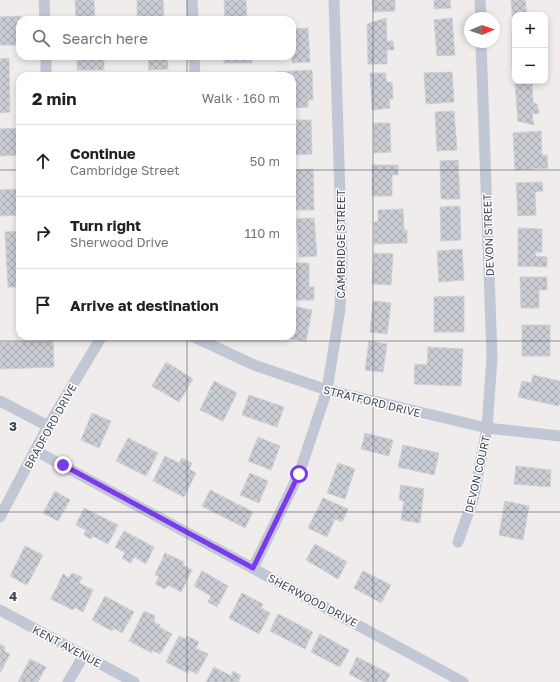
<!DOCTYPE html>
<html lang="en">
<head>
<meta charset="utf-8">
<style>
	body { margin:0; font-family:"Golos Text",sans-serif; background:#f2f2f2; color:#202124 }
	.controls { position:absolute; right:12px; top:12px; display:grid; overflow:hidden; border-radius:8px; box-shadow:0 2px 6px #0003 }
	.controls button { width:36px; height:36px; display:grid; place-items:center; padding:0; border:0; border-bottom:1px solid #e0e0e0; background:#fff; color:#202124; font:20px sans-serif }
	.compass { position:absolute; left:464px; top:12px; width:36px; height:36px; border-radius:50%; background:#fff; box-shadow:0 2px 6px #0003; rotate:88deg }
	.stop { position:absolute; width:12px; height:12px; margin:-9px; border:3px solid #7c3aed; border-radius:50%; background:#fff }
	.stop.end { background:#7c3aed; border-color:#fff; box-shadow:0 1px 4px #0008 }
	.list { margin:0; padding:0; list-style:none }
	h2 { display:flex; justify-content:space-between; align-items:center; height:52px; margin:0; padding:0 16px; font-size:17px }
	h2 small { font-size:13px; font-weight:400; color:#757577 }
	.list li { display:grid; grid-template-columns:26px 1fr auto; gap:12px; align-items:center; box-sizing:border-box; height:72px; padding:0 16px; border-top:1px solid #e0e0e0 }
	.list b { display:block; font-size:15px; white-space:nowrap }
	.list p { margin:0; font-size:13px; white-space:nowrap; color:#757577 }
	.list em { font-size:13px; font-style:normal; color:#757577 }
	.icon { flex:none; width:22px; height:22px; fill:none; stroke:currentColor; stroke-width:2; stroke-linecap:round; stroke-linejoin:round }
	.map { position:relative; flex:none; width:560px; height:682px; overflow:hidden }
	.search { position:absolute; background:#fff; box-shadow:0 2px 6px #0003; left:16px; top:16px; width:280px; height:44px; display:flex; align-items:center; gap:10px; box-sizing:border-box; padding:0 14px; border-radius:12px; color:#757577; font-size:15px }
	.panel { position:absolute; background:#fff; box-shadow:0 2px 6px #0003; left:16px; top:72px; width:280px; height:268px; border-radius:12px }
	.map>svg:first-child { display:block }
</style>
</head>
<body>
<div class="map">
<svg width="560" height="682" viewBox="0 0 560 682">
	<defs>
		<pattern id="building-cross-hatch" width="8" height="8" patternUnits="userSpaceOnUse"><rect width="8" height="8" fill="#caccd4"/><path d="M0 0l8 8M0 8l8-8" fill="none" stroke="#a6a8af"/></pattern>
	</defs>
	<rect width="100%" height="100%" fill="#efeceb"/>
	<g fill="url(#building-cross-hatch)" stroke="#cfd0d8">
		<path d="M75 0H94L95 20H76Z"/>
		<path d="M137 0H163L164 20H137Z"/>
		<path d="M224 0H246L247 20H225Z"/>
		<path d="M372 0H395V11L373 12Z"/>
		<path d="M434 0H450L451 8 434 9Z"/>
		<path d="M511 0H525L527 15H515V27H513Z"/>
		<path d="M21 16 20 45H0V17Z"/>
		<path d="M386 18 387 41H393L394 50H387V64H368L367 24Z"/>
		<path d="M452 18 455 55 437 56 434 20Z"/>
		<path d="M308 28 310 62 292 63V29Z"/>
		<rect x="512" y="33" width="3" height="35"/>
		<rect x="77" y="56" width="27" height="14"/>
		<path d="M148 56H167L168 69 149 70Z"/>
		<rect x="224" y="56" width="28" height="7"/>
		<path d="M9 58 10 112 0 113V59Z"/>
		<path d="M312 70 313 100H308V107L292 108V76H275V72Z"/>
		<path d="M452 72 454 102 426 104 424 73Z"/>
		<path d="M370 73H386V82H392L393 99H389L390 108 372 110Z"/>
		<rect x="226" y="74" width="18" height="2"/>
		<path d="M532 83 533 102 537 104 539 113 532 114 534 125 518 121 515 84Z"/>
		<path d="M454 111 457 150 437 151 435 112Z"/>
		<path d="M293 120H311L312 154 294 155Z"/>
		<path d="M373 123H390L391 152 374 153Z"/>
		<path d="M20 128V155L0 156V129Z"/>
		<path d="M541 131 542 155H547L548 168 515 170 513 133Z"/>
		<path d="M458 160 460 199H441L440 161Z"/>
		<path d="M372 165H398V175H392V196H372Z"/>
		<path d="M313 169 314 210H296L295 170Z"/>
		<path d="M542 182 543 191 535 192 536 215 518 216 516 183Z"/>
		<path d="M20 189V215L0 216V190Z"/>
		<path d="M460 206 461 240 441 241 440 207Z"/>
		<path d="M403 209 404 230H407V243L374 244V222H378V210Z"/>
		<path d="M314 218 317 256 299 257 296 219Z"/>
		<path d="M518 228 542 229V252H536L535 256 547 257V267L518 266Z"/>
		<path d="M20 231V287H8L5 232Z"/>
		<path d="M462 249 464 280 439 282 437 251Z"/>
		<path d="M374 253 393 254 391 285 372 284Z"/>
		<path d="M292 263H309V287H314V300H292Z"/>
		<path d="M520 277H547V290H539V308H521Z"/>
		<path d="M464 296V332H434V297Z"/>
		<path d="M373 301 391 303 387 334 370 332Z"/>
		<path d="M292 306 312 310 306 342 281 337 282 336H292Z"/>
		<rect x="522" y="325" width="28" height="31"/>
		<path d="M53 341 54 367 0 369V342Z"/>
		<path d="M369 341 387 344 383 372 365 370Z"/>
		<path d="M428 347 463 349 461 386 414 384 415 364 427 365Z"/>
		<path d="M166 362 193 379 179 402 152 386Z"/>
		<path d="M533 375 560 381V400L559 406 518 397 522 381 531 383Z"/>
		<path d="M214 381 237 393 223 421 200 410Z"/>
		<path d="M249 395 284 407 277 427 242 415Z"/>
		<path d="M92 413 111 421 99 448 81 440Z"/>
		<path d="M365 433 393 440 389 456 361 449Z"/>
		<path d="M258 437 280 446 271 470 248 461Z"/>
		<path d="M128 438 158 453 146 476 116 461Z"/>
		<path d="M403 445 439 453 434 475 398 467Z"/>
		<path d="M165 456 179 463 182 458 192 463 189 469 196 473 184 497 153 481Z"/>
		<path d="M338 463 355 469 345 499 327 493Z"/>
		<path d="M516 466 551 470 550 487 514 484Z"/>
		<path d="M250 473 268 481 259 503 240 495Z"/>
		<path d="M401 485 424 489 420 523 401 520 404 501 399 500Z"/>
		<path d="M210 490 253 512 245 528 202 506Z"/>
		<path d="M55 491 70 500 58 521 43 513Z"/>
		<path d="M323 498 348 509 342 522 335 519 327 537 308 528Z"/>
		<path d="M505 501 529 506 523 540 499 535Z"/>
		<path d="M84 508 118 525 108 544 93 536 91 539 84 535 86 530 76 525Z"/>
		<path d="M124 531 154 547 146 564 134 557 131 563 122 558 125 553 115 547Z"/>
		<path d="M315 544 347 562 338 579 306 560Z"/>
		<path d="M25 546 43 555 27 585 10 576Z"/>
		<path d="M165 553 184 562 183 565 192 570 181 592 168 585 165 589 155 584 159 576 155 575Z"/>
		<path d="M202 571 228 586 217 607 208 602 211 596 194 586Z"/>
		<path d="M363 571 391 585 381 603 354 588Z"/>
		<path d="M72 573 82 577 79 583 93 590 83 612 74 607 73 610 51 599 63 574 69 578Z"/>
		<path d="M242 593 263 604 261 608 270 613 259 634 229 618Z"/>
		<path d="M105 596 134 612 122 633 114 628 112 631 92 620Z"/>
		<path d="M144 611 155 616 154 622 160 625 159 627 172 634 160 654 152 650V653L129 641Z"/>
		<path d="M278 614 313 632 305 649 270 631Z"/>
		<path d="M320 634 349 650 340 667 311 652Z"/>
		<path d="M179 636 185 639 187 636 199 642 196 648 208 654 197 674 189 670 188 673 166 662Z"/>
		<path d="M0 644 5 647 4 651 10 654 0 673Z"/>
		<path d="M357 657 390 674 386 682H365L349 674Z"/>
		<path d="M30 659 46 667 38 682H18Z"/>
		<path d="M214 667 231 676 233 671 241 676 238 681 240 682H206Z"/>
	</g>
	<g fill="none" stroke-linecap="round" stroke-linejoin="round">
		<g stroke="#c1c7d4" stroke-width="11">
			<path d="M44 0 45 20"/>
			<path d="M192 0 193 20"/>
			<path d="M480 0 481 18"/>
			<path d="M46 56V76"/>
			<path d="M194 56 195 76"/>
			<path d="M192 336 254 365 327 390 487 428 560 436"/>
			<path d="M0 401 48 426"/>
			<path d="M36 451 463 682"/>
			<path d="M0 517 48 426 102 336"/>
			<path d="M458 542 473 500 487 428 492 358 481 42"/>
			<path d="M253 568 299 474 327 390 340 309 342 261 334 0"/>
			<path d="M0 610 134 682"/>
			<path d="M68 682 84 655"/>
		</g>
	</g>
	<g fill="none" stroke-linecap="round" stroke-linejoin="round">
		<path stroke="#7c3aed" stroke-width="5" d="M63 465 253 568 299 474"/>
	</g>
	<path fill="none" stroke="#434a5a" stroke-width="1" stroke-opacity="0.55" d="M187 0V20M373 0V682M187 56V76M0 170H20M292 170H560M187 336V682M0 341H560M0 512H560"/>
	<g text-anchor="middle" dominant-baseline="central" stroke-width="3" stroke-linejoin="round" paint-order="stroke">
		<g font-size="11" fill="#434a5a" stroke="#fff">
			<text transform="translate(488 235) rotate(-92)">DEVON STREET</text>
			<text transform="translate(340 244) rotate(-90)">CAMBRIDGE STREET</text>
			<text transform="translate(372 401) rotate(14)">STRATFORD DRIVE</text>
			<text transform="translate(50 426) rotate(-61)">BRADFORD DRIVE</text>
			<text transform="translate(477 474) rotate(-77)">DEVON COURT</text>
			<text transform="translate(313 600) rotate(28)">SHERWOOD DRIVE</text>
			<text transform="translate(67 646) rotate(28)">KENT AVENUE</text>
		</g>
	</g>
	<g font-size="13" text-anchor="middle" font-weight="bold" fill="#434a5a" stroke="#fff" stroke-width="3" stroke-linejoin="round" paint-order="stroke">
		<text x="13" y="431">3</text>
		<text x="13" y="601">4</text>
	</g>
</svg>
<div class="controls">
<button>+</button>
<button>−</button>
</div>
<svg class="compass" viewBox="-18 -18 36 36"><path d="M0-13l5 13h-10z" fill="#e53935"/><path d="M0 13l5-13h-10z" fill="#757577"/></svg>
<div class="stop" style="left:299px;top:474px"></div>
<div class="stop end" style="left:63px;top:465px"></div>
<div class="search"><svg class="icon" aria-label="search" viewBox="0 0 24 24"><circle cx="10" cy="10" r="6"/><path d="M15 15l6 6"/></svg>Search here</div>
<section class="panel">
<h2>2 min<small>Walk · 160 m</small></h2>
<ul class="list">
<li><svg class="icon" aria-label="ahead" viewBox="0 0 24 24"><path d="M12 20V5M6 11l6-6 6 6"/></svg><div><b>Continue</b><p>Cambridge Street</p></div><em>50 m</em></li>
<li><svg class="icon" aria-label="right" viewBox="0 0 24 24"><path d="M7 20v-9h11M14 6l5 5-5 5"/></svg><div><b>Turn right</b><p>Sherwood Drive</p></div><em>110 m</em></li>
<li><svg class="icon" aria-label="arrive" viewBox="0 0 24 24"><path d="M6 21V4h12l-3 4 3 4H6"/></svg><div><b>Arrive at destination</b></div></li>
</ul>
</section>
</div>
</body>
</html>
